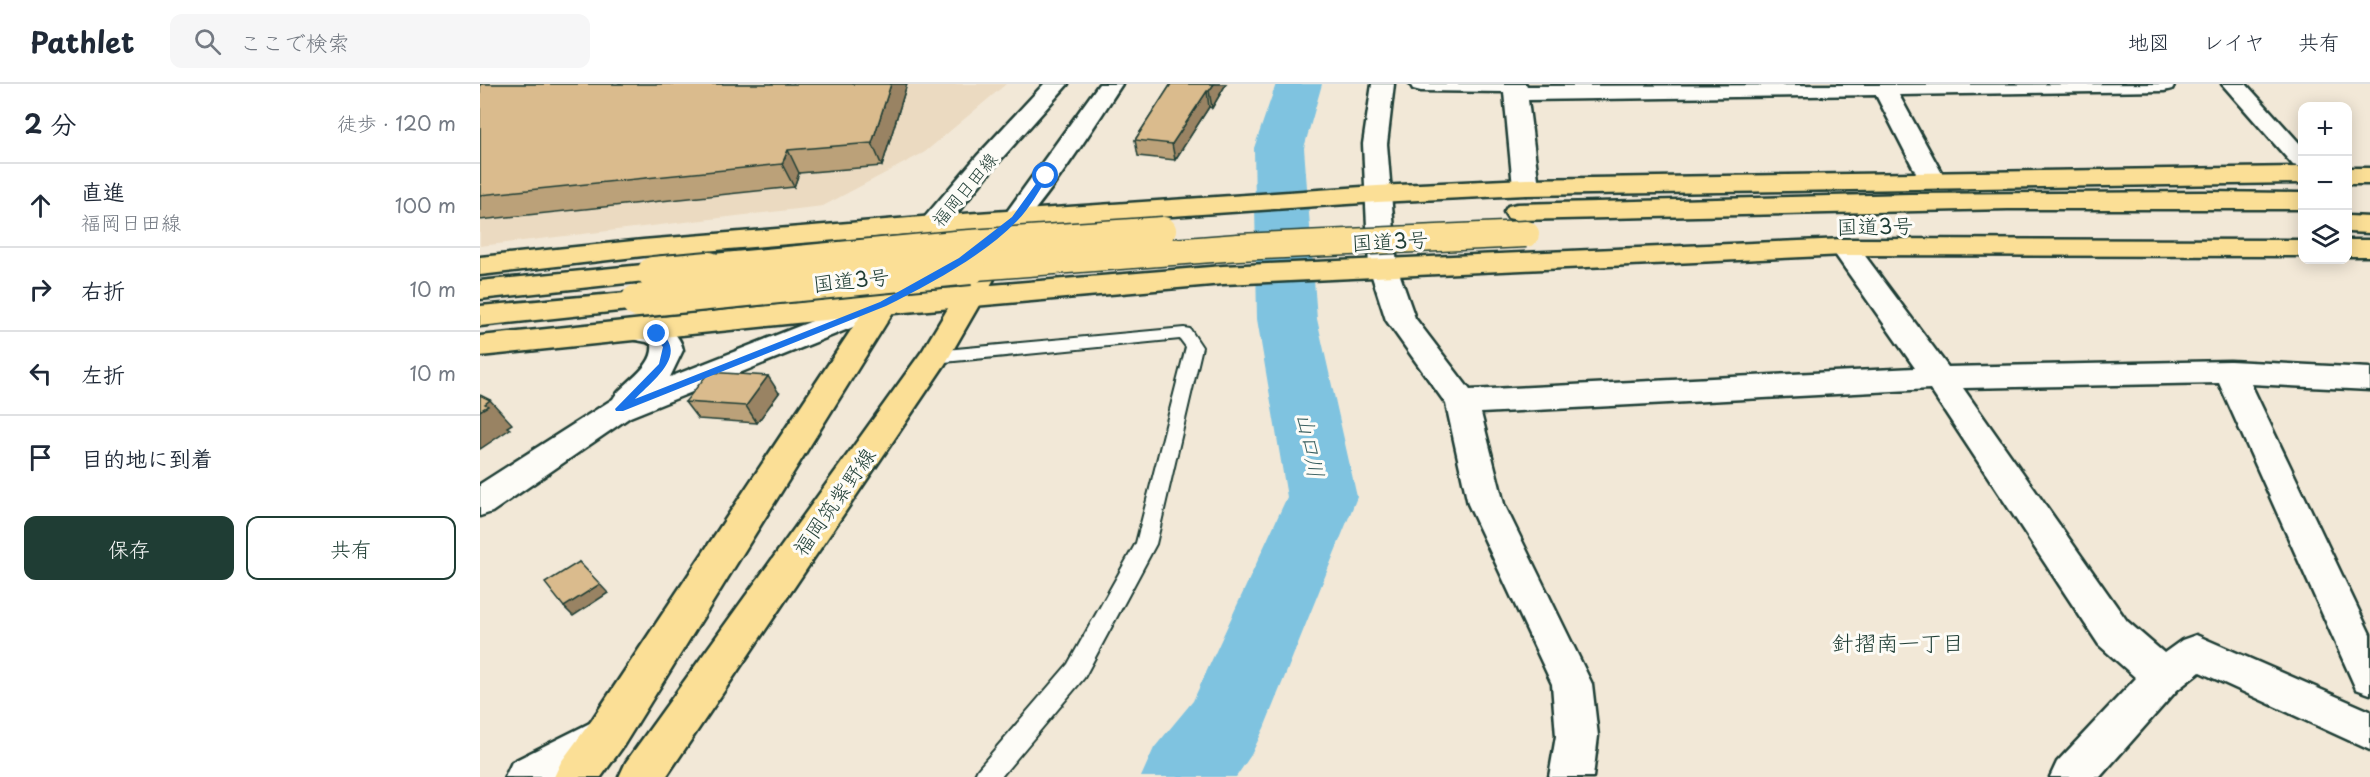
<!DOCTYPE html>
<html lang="ja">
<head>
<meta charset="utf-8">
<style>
	body { margin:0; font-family:"Playpen Sans","Klee One",sans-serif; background:#f6f6f7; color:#1f2937 }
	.controls { position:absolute; right:18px; top:18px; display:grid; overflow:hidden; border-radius:12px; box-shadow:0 3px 15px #0003 }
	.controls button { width:54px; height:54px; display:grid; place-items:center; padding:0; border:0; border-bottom:2px solid #e0e1e3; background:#fff; color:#1f2937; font:30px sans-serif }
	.stop { position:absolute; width:18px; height:18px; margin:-14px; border:4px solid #1a73e8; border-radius:50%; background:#fff }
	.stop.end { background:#1a73e8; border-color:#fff; box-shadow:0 2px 6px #0008 }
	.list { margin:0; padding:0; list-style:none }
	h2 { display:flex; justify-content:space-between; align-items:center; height:78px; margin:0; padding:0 24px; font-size:26px }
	h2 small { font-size:20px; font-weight:400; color:#747a83 }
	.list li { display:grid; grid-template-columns:39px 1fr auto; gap:18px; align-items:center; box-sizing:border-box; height:84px; padding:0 24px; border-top:2px solid #e0e1e3 }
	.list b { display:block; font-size:22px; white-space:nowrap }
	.list p { margin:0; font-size:20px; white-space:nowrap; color:#747a83 }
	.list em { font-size:20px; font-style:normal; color:#747a83 }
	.actions { display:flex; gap:12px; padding:18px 24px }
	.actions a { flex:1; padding:14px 0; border:2px solid #1f3d34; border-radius:12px; text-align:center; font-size:21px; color:#1f3d34 }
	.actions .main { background:#1f3d34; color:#fff }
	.icon { flex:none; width:33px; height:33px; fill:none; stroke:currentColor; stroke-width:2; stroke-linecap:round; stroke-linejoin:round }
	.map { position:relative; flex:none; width:1890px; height:693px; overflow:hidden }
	header { display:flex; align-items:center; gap:36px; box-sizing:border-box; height:84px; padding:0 30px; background:#fff; border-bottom:2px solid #e0e1e3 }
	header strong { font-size:28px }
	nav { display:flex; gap:33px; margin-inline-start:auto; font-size:21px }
	.search { width:420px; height:54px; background:#f6f6f7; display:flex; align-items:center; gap:15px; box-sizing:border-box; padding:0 21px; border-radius:12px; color:#747a83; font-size:22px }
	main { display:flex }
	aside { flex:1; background:#fff }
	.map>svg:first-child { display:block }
</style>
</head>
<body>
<header>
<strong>Pathlet</strong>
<div class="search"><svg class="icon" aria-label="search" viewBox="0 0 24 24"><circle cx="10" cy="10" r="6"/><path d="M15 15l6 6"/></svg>ここで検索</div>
<nav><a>地図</a><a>レイヤ</a><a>共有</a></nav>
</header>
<main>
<aside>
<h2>2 分<small>徒歩 · 120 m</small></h2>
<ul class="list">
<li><svg class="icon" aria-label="ahead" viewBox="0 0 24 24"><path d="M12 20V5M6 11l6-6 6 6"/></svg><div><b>直進</b><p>福岡日田線</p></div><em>100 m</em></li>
<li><svg class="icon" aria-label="right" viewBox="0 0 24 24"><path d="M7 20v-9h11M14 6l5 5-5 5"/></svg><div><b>右折</b></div><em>10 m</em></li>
<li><svg class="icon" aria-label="left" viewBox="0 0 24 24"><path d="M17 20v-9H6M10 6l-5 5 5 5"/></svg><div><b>左折</b></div><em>10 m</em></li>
<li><svg class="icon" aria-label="arrive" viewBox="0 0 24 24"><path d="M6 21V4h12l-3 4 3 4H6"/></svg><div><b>目的地に到着</b></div></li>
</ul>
<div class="actions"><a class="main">保存</a><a>共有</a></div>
</aside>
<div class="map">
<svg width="1890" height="693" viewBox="0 0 1890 693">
	<rect width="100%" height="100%" fill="#f2e8d7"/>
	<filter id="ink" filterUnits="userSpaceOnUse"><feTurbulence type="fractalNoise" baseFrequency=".0167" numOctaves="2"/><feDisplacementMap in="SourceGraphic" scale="12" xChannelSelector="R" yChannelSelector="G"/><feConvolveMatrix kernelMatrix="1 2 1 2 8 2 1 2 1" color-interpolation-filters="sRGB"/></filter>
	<g filter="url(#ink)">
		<path fill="#ebdac1" d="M0 0H526L445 68 343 122 0 162Z"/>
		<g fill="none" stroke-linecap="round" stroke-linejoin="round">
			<path fill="#7fc3e0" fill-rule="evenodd" d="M796 0H842L824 64 837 235 877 413 784 644 771 671 756 693H661L674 664 713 617 807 413 777 235 774 64Z"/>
			<g stroke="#1f3d34" stroke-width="4">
				<path id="lane" d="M704 244 710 245 722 263 676 460 604 594 521 693H494L498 685 588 580 656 459 706 263 700 255 454 279 448 277 446 273 448 269 454 267Z"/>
			</g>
			<g stroke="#1f3d34" stroke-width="5">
				<g id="street">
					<path d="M892 0H914L907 60 917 183 935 234 990 306 1435 284 1350 163 1354 157 1364 155 1374 157 1468 283 1750 277 1890 284V306L1771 300 1890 550V610L1876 605 1739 299 1483 304 1647 537 1684 569 1702 556 1716 551 1890 627V666L1720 588 1697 606 1620 693H1570L1577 678 1656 594 1619 561 1450 305 1001 329 1024 420 1112 600 1118 652 1113 693H1069L1076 652 1072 600 988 420 966 320 906 236 889 183 883 60Z"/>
					<path d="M930 0H1046L1047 2 1695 0 1692 5 1684 7 1419 11 1465 95 1461 100 1452 103 1443 100 1439 95 1396 11 1048 16 1059 103 1055 108 1046 111 1037 108 1033 103 1024 8 941 7 933 5Z"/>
					<path d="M1742 0H1766L1822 62V83L1813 81Z"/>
					<path d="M124 632 139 637 145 651 139 665 88 693H25L32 678Z"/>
				</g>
			</g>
			<g stroke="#1f3d34" stroke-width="5">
				<g id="secondary">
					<path d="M564 0H588L515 82 465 144 436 190 459 178 469 175 479 178 483 184 479 190 413 227 150 333 12 428 0 432V400L133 315C143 298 175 283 172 261L167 258 140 253 136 246 140 239C164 232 198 239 203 266L190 293 393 213 423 197 413 194 409 188 444 134 497 72Z"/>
					<path d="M619 0H642C620 33 548 149 517 162 511 165 506 164 499 162L495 156 526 129Z"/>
				</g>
			</g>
			<g stroke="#1f3d34" stroke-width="5">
				<g id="primary">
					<path d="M522 149 532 151 536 157 465 280 186 693H139L146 678 443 266 512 151Z"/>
					<path d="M403 210 413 213 418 220 142 664 121 693H74L81 678 112 636 393 213Z"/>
				</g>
			</g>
			<g stroke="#1f3d34" stroke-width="5">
				<g id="highway">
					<path d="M1822 83V99L1046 111 897 118 454 148 163 172 0 191V173L163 156 454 132 897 102 1046 95Z"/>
					<rect x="1868" y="84" width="22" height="16"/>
					<path d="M1724 108 1822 109V125H1528L1037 136 1028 134 1024 128 1028 122 1037 120 1430 110Z"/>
					<path d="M1868 132 1890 133V149L1868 148Z"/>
					<path d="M1364 155 1822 156V172L1364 171 743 200 403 230 0 272V252L403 210 743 182Z"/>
					<rect x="1868" y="156" width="22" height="16"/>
					<path d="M173 180 183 183 187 189 183 195 0 215V197Z"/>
					<path d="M157 208 167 210 172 217 167 224 0 242V222Z"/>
				</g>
			</g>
			<use href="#lane" fill="#fdfcf7" fill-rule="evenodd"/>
			<use href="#street" fill="#fdfcf7" fill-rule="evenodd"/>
			<use href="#secondary" fill="#fdfcf7" fill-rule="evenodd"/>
			<use href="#primary" fill="#fbdf96" fill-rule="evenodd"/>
			<use href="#highway" fill="#fbdf96" fill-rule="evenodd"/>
			<g stroke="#1f3d34" stroke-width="29" stroke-linecap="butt">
				<g id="highway-bridge-far1">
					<path d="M213 185 475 160 683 146"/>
					<path d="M470 185 758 163 1046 150"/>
				</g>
			</g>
			<g stroke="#1f3d34" stroke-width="36" stroke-linecap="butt">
				<g id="highway-bridge">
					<path d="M173 189 229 184"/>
					<path d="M157 217 490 184"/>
				</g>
			</g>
			<use href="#highway-bridge-far1" stroke="#fbdf96" stroke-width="26"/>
			<use href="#highway-bridge" stroke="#fbdf96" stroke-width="32"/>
		</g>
		<g fill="#bba179" stroke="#1f3d34" stroke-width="1.5">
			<path d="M0 0H427L402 82 319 89 314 103 0 136Z"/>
			<path d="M691 0H746L732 24 729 23 695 76 658 72 655 56Z"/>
			<path d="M299 309 277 339 218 335 205 318Z"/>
		</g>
		<g fill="#998363" stroke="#1f3d34" stroke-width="1.5">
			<path d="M411 0H427L402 82 392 59Z"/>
			<path d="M734 0H746L732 24 729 7Z"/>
			<path d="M727 7 729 23 695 76 692 60Z"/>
			<path d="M308 66 319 89 314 103 302 80Z"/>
			<path d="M288 292 299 309 277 339 266 322Z"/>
			<path d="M10 316 32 340 27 343 30 345 0 365V327L5 320Z"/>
			<path d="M99 478 128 509 93 532 84 523Z"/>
		</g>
		<g fill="#dabb8d" stroke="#1f3d34" stroke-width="1.5">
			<path d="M0 0H411L392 59 308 66 302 80 0 111Z"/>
			<path d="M691 0H734L729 7H727L692 60 655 56Z"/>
			<path d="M229 288 288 292 266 322 205 318Z"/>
			<path d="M0 311 10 316 5 320 8 322 0 327Z"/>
			<path d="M99 478 120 500 84 523 65 499Z"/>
		</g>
	</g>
	<path fill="#1a73e8" d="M563 90 569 92C559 106 550 124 537 137 503 172 450 200 406 222L143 327H136L135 325 179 280 183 263 172 250 174 248H180C209 271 172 297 155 315L400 218 479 174 532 133Z"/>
	<g text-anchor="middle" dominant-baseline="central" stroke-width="6" stroke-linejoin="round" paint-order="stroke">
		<g font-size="18" fill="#1f3d34" stroke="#fdfcf7">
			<text transform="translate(484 105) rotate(-50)">福岡日田線</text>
		</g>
		<g font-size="21" fill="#1f3d34" stroke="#fdfcf7">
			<text transform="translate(1395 141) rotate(-1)">国道3号</text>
			<text transform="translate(910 156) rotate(-3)">国道3号</text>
			<text transform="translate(371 195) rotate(-6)">国道3号</text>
			<text transform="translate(353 417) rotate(-55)">福岡筑紫野線</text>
		</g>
		<g font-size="22" font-style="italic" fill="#375e5f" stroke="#fdfcf7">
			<text transform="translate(832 361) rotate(79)">山口川</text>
		</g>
		<g font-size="22" fill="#1f3d34" stroke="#fdfcf7">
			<text x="1418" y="557">針摺南一丁目</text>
		</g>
	</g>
</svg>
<div class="controls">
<button>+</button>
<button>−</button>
<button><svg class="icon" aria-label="layers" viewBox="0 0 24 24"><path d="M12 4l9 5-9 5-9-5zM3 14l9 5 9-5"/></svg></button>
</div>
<div class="stop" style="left:566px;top:92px"></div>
<div class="stop end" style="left:177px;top:250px"></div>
</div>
</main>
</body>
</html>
